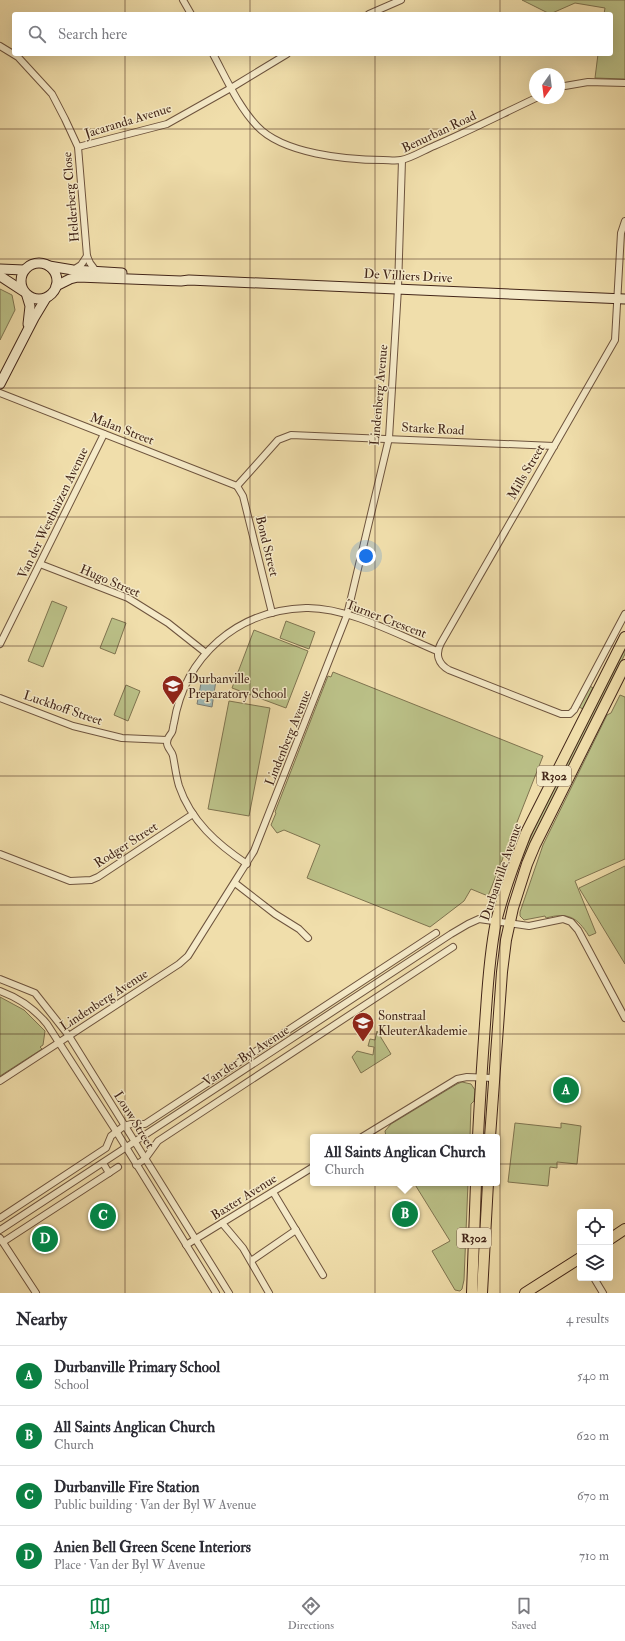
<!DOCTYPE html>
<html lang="en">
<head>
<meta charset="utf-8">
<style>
	body { margin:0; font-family:"IM FELL Double Pica",serif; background:#f2f2f3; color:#2b2b33 }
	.controls { position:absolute; right:12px; bottom:12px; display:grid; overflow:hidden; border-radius:4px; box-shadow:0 4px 16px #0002 }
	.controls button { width:36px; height:36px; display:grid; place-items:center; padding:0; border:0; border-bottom:1px solid #e1e1e2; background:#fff; color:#2b2b33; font:20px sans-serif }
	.compass { position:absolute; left:529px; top:68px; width:36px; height:36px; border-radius:50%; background:#fff; box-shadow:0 4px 16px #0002; rotate:194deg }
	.you { position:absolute; left:366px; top:556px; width:14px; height:14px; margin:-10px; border:3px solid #fff; border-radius:50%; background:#1a73e8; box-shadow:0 0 0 6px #1a73e833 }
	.badge { display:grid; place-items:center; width:26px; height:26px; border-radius:50%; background:#0b8043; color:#fff; font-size:13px; font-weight:700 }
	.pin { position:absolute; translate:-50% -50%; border:2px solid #fff; box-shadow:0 1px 4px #0006 }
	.popup { position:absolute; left:310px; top:1134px; width:190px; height:52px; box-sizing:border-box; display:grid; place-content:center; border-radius:4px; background:#fff; filter:drop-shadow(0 1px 3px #0005); font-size:13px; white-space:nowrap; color:#7c7c81 }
	.popup b { font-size:15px; color:#2b2b33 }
	.popup::after { content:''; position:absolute; left:50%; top:100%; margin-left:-8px; border:8px solid transparent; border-top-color:#fff }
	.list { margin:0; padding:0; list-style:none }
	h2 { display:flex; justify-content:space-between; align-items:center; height:52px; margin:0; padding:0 16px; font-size:17px }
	h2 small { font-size:13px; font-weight:400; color:#7c7c81 }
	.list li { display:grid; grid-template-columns:26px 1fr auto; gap:12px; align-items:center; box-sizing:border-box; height:60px; padding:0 16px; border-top:1px solid #e1e1e2 }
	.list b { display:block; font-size:15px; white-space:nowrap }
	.list p { margin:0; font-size:13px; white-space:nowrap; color:#7c7c81 }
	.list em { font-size:13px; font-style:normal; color:#7c7c81 }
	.icon { flex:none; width:22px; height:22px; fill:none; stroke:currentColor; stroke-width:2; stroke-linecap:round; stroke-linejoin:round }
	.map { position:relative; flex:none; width:625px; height:1293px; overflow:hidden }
	.search { position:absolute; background:#fff; box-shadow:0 4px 16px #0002; left:12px; right:12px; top:12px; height:44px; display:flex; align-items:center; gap:10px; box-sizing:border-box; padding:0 14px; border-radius:4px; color:#7c7c81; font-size:15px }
	.sheet { height:292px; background:#fff }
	nav { display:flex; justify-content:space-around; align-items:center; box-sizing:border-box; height:56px; border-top:1px solid #e1e1e2; background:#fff; font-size:11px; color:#7c7c81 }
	nav a { display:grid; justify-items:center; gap:2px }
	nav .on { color:#0b8043 }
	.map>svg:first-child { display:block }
</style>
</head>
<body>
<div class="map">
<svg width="625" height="1293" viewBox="0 0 625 1293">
	<rect width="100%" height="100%" fill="#f0deab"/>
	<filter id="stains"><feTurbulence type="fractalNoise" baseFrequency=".005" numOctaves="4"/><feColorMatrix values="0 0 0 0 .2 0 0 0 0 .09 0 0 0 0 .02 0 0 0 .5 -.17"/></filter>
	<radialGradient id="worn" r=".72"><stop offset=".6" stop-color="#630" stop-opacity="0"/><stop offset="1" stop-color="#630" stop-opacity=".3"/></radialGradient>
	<g fill="#bbc188" stroke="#7f7450">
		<path d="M522 0H625V79L595 78 598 54H611V14H604L605 8 575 3 550 14Z"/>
		<path d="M0 289 12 295 15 310 0 340Z"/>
		<path d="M52 601 67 607 43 667 28 661Z"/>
		<path d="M112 618 126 623 115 654 100 648Z"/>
		<path d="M286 621 315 632 309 649 280 638Z"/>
		<path d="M254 630 308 651 286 708 232 688Z"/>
		<path d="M625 646V654L527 853 522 861 520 860 536 825Z"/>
		<path d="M333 672 543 756 488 896 471 889 464 901 430 927 307 878 320 845 284 830 277 833 271 825 276 813 275 812 328 676 331 677Z"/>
		<path d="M126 685 140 691 128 721 114 715Z"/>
		<path d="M590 686 593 688 583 709 579 707Z"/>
		<path d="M620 695 625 697V859L575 881 596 933 589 936C577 917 568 912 546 918L545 916 524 920 520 916V912L543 845 607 715 611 713Z"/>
		<path d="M229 701 270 708 249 816 208 809Z"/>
		<path d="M625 866V964L579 888Z"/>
		<path d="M0 997 24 1010 45 1031 43 1045 40 1047 42 1049 0 1076Z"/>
		<path d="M377 1031 391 1054 361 1073 352 1057 357 1051 373 1055 374 1047 368 1046 370 1039 375 1040Z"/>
		<path d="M462 1082 471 1084 475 1090 474 1101 471 1104 470 1137H386L385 1131 391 1124 457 1084Z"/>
		<path d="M515 1123 561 1128V1123L581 1126 577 1164 557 1162V1168L550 1167 548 1186 508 1182Z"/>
		<path d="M414 1183H468L464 1280 462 1289 460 1291 455 1290 432 1251 450 1241Z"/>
	</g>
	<path fill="#a0b9b5" stroke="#7b7e77" d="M202 678 216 680 212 707 197 704Z"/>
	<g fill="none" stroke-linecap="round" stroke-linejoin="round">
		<g stroke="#6e543e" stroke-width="8">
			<g id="street">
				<path d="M183 0 191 14"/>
				<path d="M369 14 401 0"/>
				<path d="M0 46 18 57 52 94 65 119 78 147 87 256 90 263 96 271"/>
				<path d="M213 54C226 78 238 106 257 126 283 154 347 160 383 160 389 160 395 161 401 160 412 158 424 150 434 146 469 131 502 114 536 98"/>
				<path d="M559 87 588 82 625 83"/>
				<path d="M78 147 167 124 231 88 287 54"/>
				<path d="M625 221 621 233 615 340 441 643C435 654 438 664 449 670L561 714H570L574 710 625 614"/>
				<path d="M73 270 81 265 87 256"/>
				<path d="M0 393 237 486"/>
				<path d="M237 486 278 440 291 435 554 446"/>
				<path d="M237 486 243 496 272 613"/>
				<path d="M40 564 128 598 168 623 206 653"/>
				<path d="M0 644 104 434"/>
				<path d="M0 698 73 726 122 738 167 740"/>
				<path d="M0 854 70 881 91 880 98 877 193 814"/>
				<path d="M247 864C217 844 191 821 179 786 176 776 175 766 173 756 172 751 167 748 167 743 167 737 170 736 172 732 173 730 173 726 174 723 185 656 237 610 306 608 347 607 399 635 437 651"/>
				<path d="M235 883 275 914 299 929 308 938"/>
				<path d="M0 979 35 993 69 1036 229 1293"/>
				<path d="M0 991C19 998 34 1008 47 1024L116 1131 216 1293"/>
				<path d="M0 1081 179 964 188 956 254 851 347 615 389 438 398 288 402 160"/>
				<path d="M362 1137 457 1079 467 1077 494 1078"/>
				<path d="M136 1165 145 1159 158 1141 453 947"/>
				<path d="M109 1173 118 1167"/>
				<path d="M273 1192 323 1275"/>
				<path d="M0 1218 106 1148 111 1136 124 1126 131 1124H145L436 933"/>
				<path d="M222 1223 243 1248 269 1293"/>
				<path d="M0 1230 451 934 468 924 479 919 529 926 563 919 571 922 578 930 625 1018"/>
				<path d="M0 1238 36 1293"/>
				<path d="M3 1242 109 1173 103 1163"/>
				<path d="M186 1245 313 1167"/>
				<path d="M251 1261 296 1230"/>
				<path d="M594 1278 603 1293"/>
			</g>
		</g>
		<g stroke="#432619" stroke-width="11">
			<g id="secondary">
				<circle cx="39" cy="281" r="18"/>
				<path d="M49 266 73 270 122 273"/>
				<path d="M0 269 24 270"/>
				<path d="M0 276 23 291"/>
				<path d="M56 286 70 279 78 277 181 281 189 280 625 299"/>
				<path d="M27 296 30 306 28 324"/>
				<path d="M0 384 34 318 46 298"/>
			</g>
		</g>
		<g stroke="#432619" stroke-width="12">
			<g id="primary">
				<path d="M478 1137C480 1094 483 1052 486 1010 488 980 490 951 496 922 503 892 515 861 526 833L625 637"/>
				<path d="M490 1137 502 972 506 940 513 908 527 864 535 845 625 665"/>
				<path d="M610 1239 625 1229"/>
				<path d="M472 1293 476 1183"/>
				<path d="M482 1293 488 1183"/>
				<path d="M525 1293 580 1258"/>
			</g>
		</g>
		<use href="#street" stroke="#f5eac8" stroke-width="6"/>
		<use href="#secondary" stroke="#f5eac8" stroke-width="9"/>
		<use href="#primary" stroke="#f0deab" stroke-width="10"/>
	</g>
	<path fill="none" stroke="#432619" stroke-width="1" stroke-opacity="0.55" d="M125 0V14M250 0V14M375 0V14M500 0V14M125 54V1293M250 54V1293M375 54V1293M500 54V1293M0 129H625M0 259H625M0 388H625M0 517H625M0 646H625M0 776H625M0 905H625M0 1034H625M0 1164H625"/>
	<defs>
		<g id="school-pin" transform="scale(1.15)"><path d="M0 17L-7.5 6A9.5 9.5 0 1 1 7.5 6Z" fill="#8f2418" stroke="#f5eac8"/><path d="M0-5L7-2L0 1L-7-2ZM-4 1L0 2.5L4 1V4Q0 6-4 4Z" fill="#fff"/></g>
	</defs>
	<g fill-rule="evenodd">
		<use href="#school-pin" x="173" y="686"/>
		<use href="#school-pin" x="363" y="1023"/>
	</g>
	<g text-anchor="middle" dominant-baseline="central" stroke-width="3" stroke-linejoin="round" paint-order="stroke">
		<g fill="#f5eac8" stroke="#78614e" stroke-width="1">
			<rect x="537" y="766" width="34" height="20" rx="3"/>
			<rect x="457" y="1228" width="34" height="20" rx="3"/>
		</g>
		<g font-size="12" font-weight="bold" fill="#432619">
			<text x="554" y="776">R302</text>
			<text x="474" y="1238">R302</text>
		</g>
		<g font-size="13" fill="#432619" stroke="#f5eac8">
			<text transform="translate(128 121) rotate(-17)">Jacaranda Avenue</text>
			<text transform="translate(439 132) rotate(-25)">Benurban Road</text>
			<text transform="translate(71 197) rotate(-95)">Helderberg Close</text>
			<text transform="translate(408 276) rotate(3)">De Villiers Drive</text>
			<text transform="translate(379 395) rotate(-85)">Lindenberg Avenue</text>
			<text transform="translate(122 429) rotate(21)">Malan Street</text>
			<text transform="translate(433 429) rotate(3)">Starke Road</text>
			<text transform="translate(526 472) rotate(-60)">Mills Street</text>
			<text transform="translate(53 513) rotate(-64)">Van der Westhuizen Avenue</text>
			<text transform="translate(267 546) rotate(76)">Bond Street</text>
			<text transform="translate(110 581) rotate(23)">Hugo Street</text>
			<text transform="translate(386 619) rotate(21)">Turner Crescent</text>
			<text transform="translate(63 708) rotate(19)">Luckhoff Street</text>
			<text transform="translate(288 738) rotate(-68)">Lindenberg Avenue</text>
			<text transform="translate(126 845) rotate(-33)">Rodger Street</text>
			<text transform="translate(501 872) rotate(-71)">Durbanville Avenue</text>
			<text transform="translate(104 1000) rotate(-33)">Lindenberg Avenue</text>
			<text transform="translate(246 1056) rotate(-33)">Van der Byl Avenue</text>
			<text transform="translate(134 1120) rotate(58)">Louw Street</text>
			<text transform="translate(244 1197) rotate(-32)">Baxter Avenue</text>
		</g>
		<g font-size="13" fill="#432619" stroke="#f5eac8" text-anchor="start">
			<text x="188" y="679">Durbanville<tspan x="188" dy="15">Preparatory School</tspan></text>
			<text x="378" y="1016">Sonstraal<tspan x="378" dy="15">KleuterAkademie</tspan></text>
		</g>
	</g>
	<rect width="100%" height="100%" filter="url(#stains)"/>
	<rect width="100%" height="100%" fill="url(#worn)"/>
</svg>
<div class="controls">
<button><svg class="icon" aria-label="locate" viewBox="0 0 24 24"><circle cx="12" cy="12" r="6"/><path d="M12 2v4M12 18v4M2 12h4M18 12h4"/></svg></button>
<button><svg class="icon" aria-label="layers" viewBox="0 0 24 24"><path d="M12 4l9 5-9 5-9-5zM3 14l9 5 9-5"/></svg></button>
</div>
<svg class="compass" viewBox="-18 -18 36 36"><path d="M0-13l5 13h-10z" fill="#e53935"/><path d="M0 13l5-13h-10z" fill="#7c7c81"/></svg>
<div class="you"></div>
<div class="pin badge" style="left:566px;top:1090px">A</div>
<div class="pin badge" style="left:405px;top:1214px">B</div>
<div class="popup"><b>All Saints Anglican Church</b>Church</div>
<div class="pin badge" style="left:103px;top:1216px">C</div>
<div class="pin badge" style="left:45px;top:1239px">D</div>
<div class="search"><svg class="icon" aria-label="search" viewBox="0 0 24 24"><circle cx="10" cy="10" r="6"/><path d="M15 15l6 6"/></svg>Search here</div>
</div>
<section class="sheet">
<h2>Nearby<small>4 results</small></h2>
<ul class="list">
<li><span class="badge">A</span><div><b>Durbanville Primary School</b><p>School</p></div><em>540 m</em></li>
<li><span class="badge">B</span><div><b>All Saints Anglican Church</b><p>Church</p></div><em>620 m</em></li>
<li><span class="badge">C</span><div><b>Durbanville Fire Station</b><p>Public building · Van der Byl W Avenue</p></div><em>670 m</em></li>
<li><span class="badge">D</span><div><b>Anien Bell Green Scene Interiors</b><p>Place · Van der Byl W Avenue</p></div><em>710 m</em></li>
</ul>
</section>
<nav>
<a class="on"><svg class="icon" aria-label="map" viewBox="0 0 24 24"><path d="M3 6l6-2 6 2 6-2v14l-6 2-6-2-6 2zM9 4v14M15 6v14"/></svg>Map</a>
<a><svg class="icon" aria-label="directions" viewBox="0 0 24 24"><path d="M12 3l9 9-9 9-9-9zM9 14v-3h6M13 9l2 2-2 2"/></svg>Directions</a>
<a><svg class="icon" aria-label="saved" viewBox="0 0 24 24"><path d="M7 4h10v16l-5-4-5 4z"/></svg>Saved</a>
</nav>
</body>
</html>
